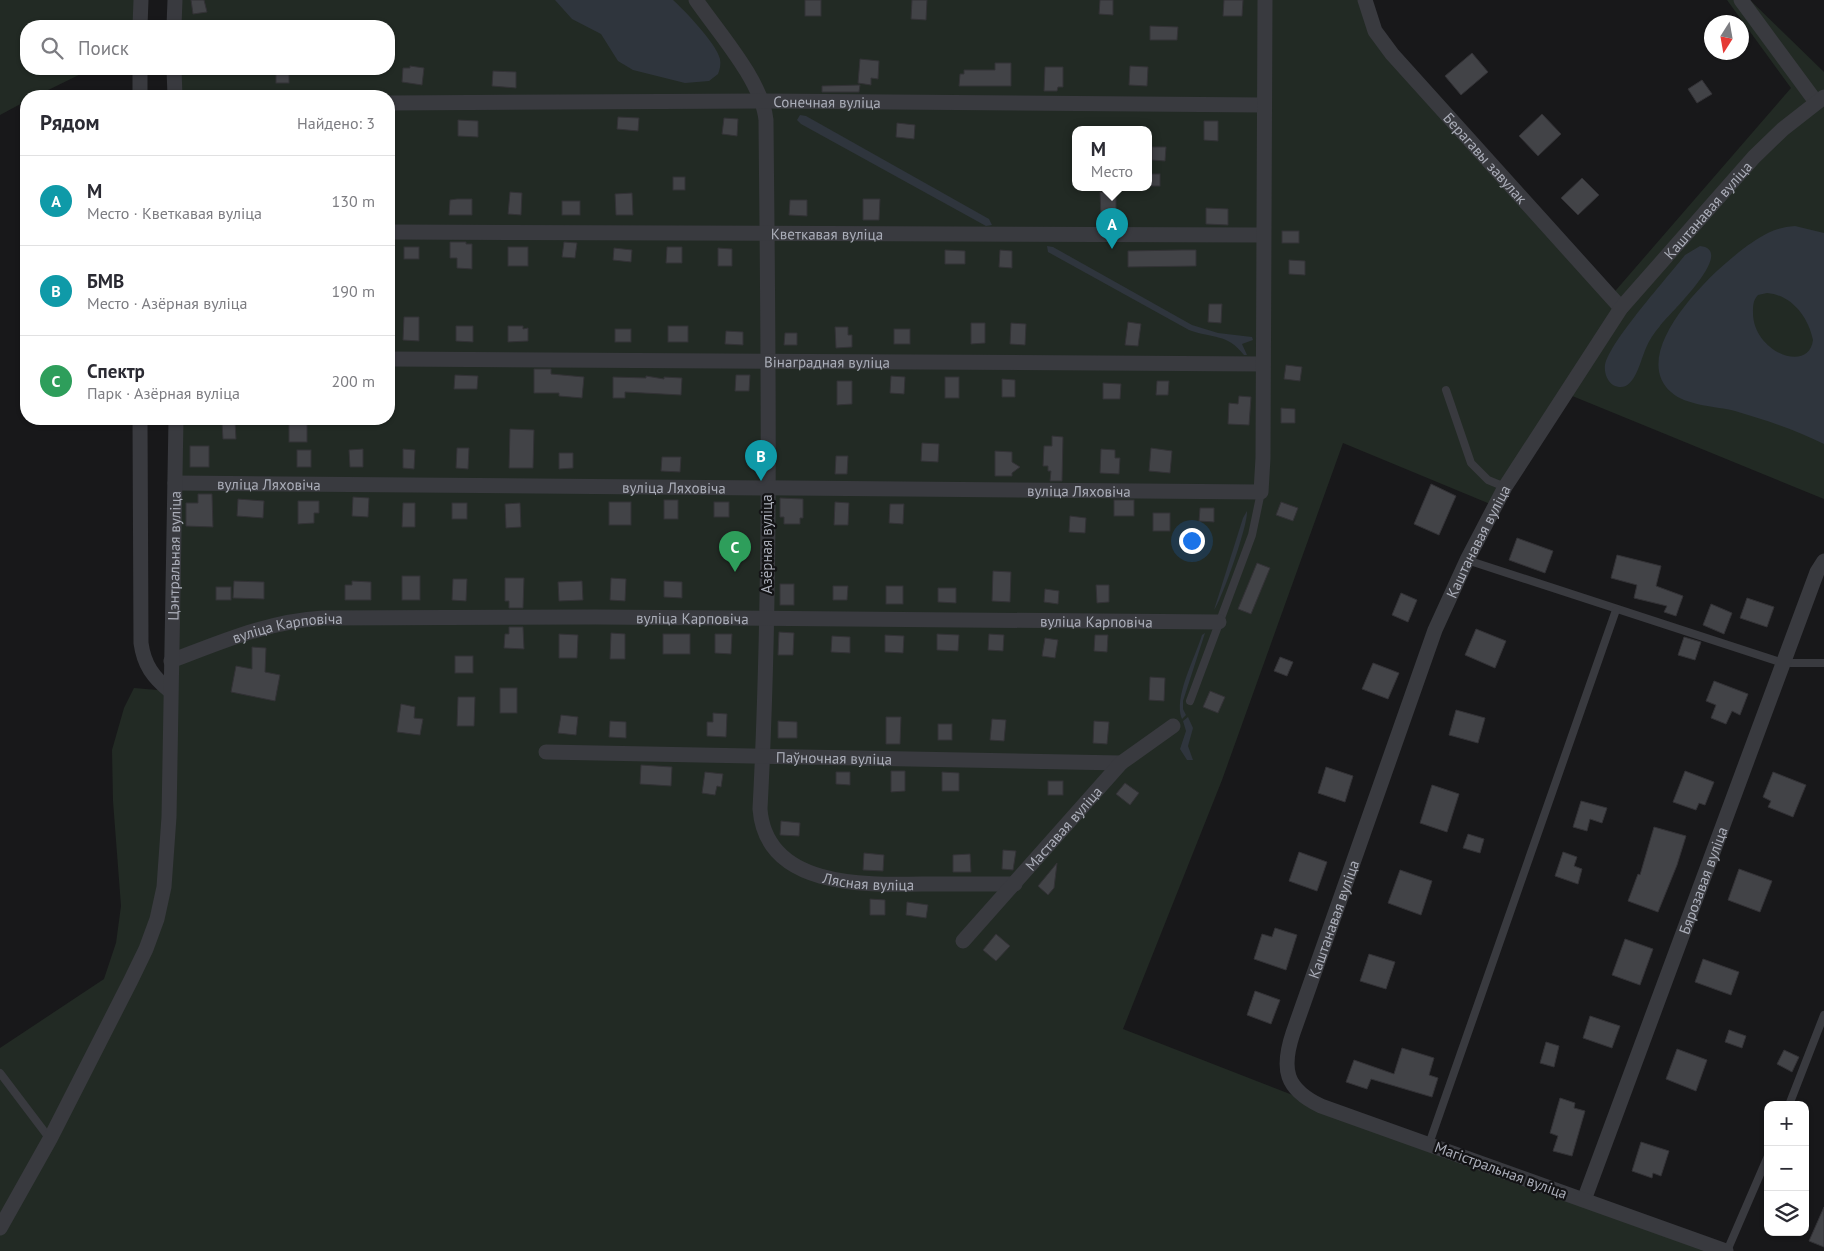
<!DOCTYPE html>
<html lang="ru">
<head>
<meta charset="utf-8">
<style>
	body { margin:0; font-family:"PT Sans",sans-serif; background:#f2f2f3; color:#2b2b33 }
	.controls { position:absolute; right:15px; bottom:15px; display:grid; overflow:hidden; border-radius:10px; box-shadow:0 1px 4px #0004 }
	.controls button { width:45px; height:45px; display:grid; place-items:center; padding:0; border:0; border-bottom:1px solid #e1e1e2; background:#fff; color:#2b2b33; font:25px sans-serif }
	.compass { position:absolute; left:1704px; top:15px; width:45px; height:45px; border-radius:50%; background:#fff; box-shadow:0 1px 4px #0004; rotate:191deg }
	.you { position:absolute; left:1191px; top:540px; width:18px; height:18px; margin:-12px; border:4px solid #fff; border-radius:50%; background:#1a73e8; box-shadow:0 0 0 8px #1a73e833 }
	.badge { display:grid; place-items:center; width:32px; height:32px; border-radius:50%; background:#ea580c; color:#fff; font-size:16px; font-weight:700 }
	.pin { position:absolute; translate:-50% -41px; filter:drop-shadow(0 1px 2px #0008) }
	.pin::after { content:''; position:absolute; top:26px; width:18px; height:15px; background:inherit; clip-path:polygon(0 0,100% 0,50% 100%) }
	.popup { position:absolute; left:1072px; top:126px; width:80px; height:65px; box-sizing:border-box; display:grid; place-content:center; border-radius:10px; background:#fff; filter:drop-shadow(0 1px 4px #0005); font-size:16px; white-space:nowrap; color:#7c7c81 }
	.popup b { font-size:19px; color:#2b2b33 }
	.popup::after { content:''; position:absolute; left:50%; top:100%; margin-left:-10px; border:10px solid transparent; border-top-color:#fff }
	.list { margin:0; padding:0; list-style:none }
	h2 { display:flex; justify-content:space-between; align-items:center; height:65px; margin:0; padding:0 20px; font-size:21px }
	h2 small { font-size:16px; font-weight:400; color:#7c7c81 }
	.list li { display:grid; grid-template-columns:32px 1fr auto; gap:15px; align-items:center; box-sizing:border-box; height:90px; padding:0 20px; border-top:1px solid #e1e1e2 }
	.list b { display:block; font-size:19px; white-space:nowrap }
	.list p { margin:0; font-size:16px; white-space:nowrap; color:#7c7c81 }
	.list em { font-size:16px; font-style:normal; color:#7c7c81 }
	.icon { flex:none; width:28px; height:28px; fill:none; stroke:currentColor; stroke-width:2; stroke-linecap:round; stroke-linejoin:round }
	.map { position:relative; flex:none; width:1824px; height:1251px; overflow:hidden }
	.search { position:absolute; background:#fff; box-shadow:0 1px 4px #0004; left:20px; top:20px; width:375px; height:55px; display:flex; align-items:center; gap:12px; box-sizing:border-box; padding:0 18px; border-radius:20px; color:#7c7c81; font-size:19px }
	.panel { position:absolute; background:#fff; box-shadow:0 1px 4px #0004; left:20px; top:90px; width:375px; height:335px; border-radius:20px }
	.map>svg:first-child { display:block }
</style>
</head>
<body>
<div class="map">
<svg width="1824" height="1251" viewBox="0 0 1824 1251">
	<rect width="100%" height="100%" fill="#18181a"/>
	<g fill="#222a24" fill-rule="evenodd">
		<path d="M0 0H141L140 26H26V69H91L36 96H26V101L0 115Z"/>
		<path d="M173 0H1365L1370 18 1610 297 1791 88 1727 0H1750L1824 72V499L1565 393 1495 506 1343 443 1222 780 1123 1029 1321 1106 1726 1251H0V1048L104 979 116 943 121 906 113 801 112 750 124 708 134 688 169 691 176 419H389V96H175L174 69H389V26H174ZM1076 130H1148V188H1076Z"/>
	</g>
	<g fill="#2f353d" fill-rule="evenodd">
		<path d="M555 0H673C685 11 716 43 720 59 721 64 720 69 718 74L709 81 685 83 633 70 618 61 601 34 572 19Z"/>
		<path d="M800 115 806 116 989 219 992 225 986 226 801 124 797 120Z"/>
		<path d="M1795 226 1824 233V444C1796 430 1766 420 1735 411 1716 406 1686 406 1671 392 1622 349 1730 252 1766 234 1775 229 1784 227 1795 226ZM1767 293C1791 295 1808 316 1813 340 1809 374 1753 352 1753 313 1753 306 1753 300 1758 295Z"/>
		<path d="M1047 246 1053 247 1192 325 1218 333 1252 337 1253 340 1242 344 1247 355H1244C1227 333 1213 339 1189 330L1048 252Z"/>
		<path d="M1700 246C1738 250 1668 315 1660 326 1654 333 1649 340 1646 348 1640 361 1634 396 1613 385 1607 381 1604 372 1605 365 1610 341 1668 277 1685 255Z"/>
		<path d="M1247 511C1248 525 1223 596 1214 610L1243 518Z"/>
		<path d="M1205 633 1183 701V709L1186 715 1182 719C1173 698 1195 658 1202 635Z"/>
		<path d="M1188 717 1193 728 1188 746 1193 760H1187L1180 749 1186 731 1183 721Z"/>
	</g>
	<g fill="#424347" stroke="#333236">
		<path d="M191 0H204L207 12 193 14Z"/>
		<rect x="805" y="0" width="16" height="16"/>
		<path d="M912 0H927L926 20 911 19Z"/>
		<path d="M1100 0H1113V15L1099 14Z"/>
		<path d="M1224 0H1243L1242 16H1223Z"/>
		<path d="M1150 26 1178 27 1177 40H1150Z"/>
		<path d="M1472 53 1488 72 1461 95 1445 76Z"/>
		<path d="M860 59 879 61 878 79 871 78V85L858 83Z"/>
		<path d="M995 63H1011V86H959L960 74H964V70H995Z"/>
		<path d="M410 66 424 68 422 85 402 82 403 68H410Z"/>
		<path d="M1130 66 1148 67 1147 86 1129 85Z"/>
		<path d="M1045 67H1063V87H1058L1057 91H1044Z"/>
		<rect x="276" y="69" width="13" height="14"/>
		<path d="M493 71 516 72V88L492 86Z"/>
		<path d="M1702 80 1712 94 1697 103 1688 89Z"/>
		<path d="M860 85 859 92H822V86Z"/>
		<path d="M1542 114 1561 134 1538 156 1519 136Z"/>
		<path d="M618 117 639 118 638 131 617 129Z"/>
		<path d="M724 118 738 119 737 136 722 134Z"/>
		<path d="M458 120 478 121V137L458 136Z"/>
		<path d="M1204 121H1218V141L1204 140Z"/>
		<path d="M897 123 915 125 914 139 896 137Z"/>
		<path d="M1152 147H1166L1165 161 1152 160Z"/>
		<rect x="1148" y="174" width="12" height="12"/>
		<rect x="673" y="177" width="12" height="13"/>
		<path d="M1582 178 1599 195 1578 215 1561 198Z"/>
		<path d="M510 192 522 193 521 215 508 214Z"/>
		<path d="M1100 192H1116V218H1101Z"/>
		<path d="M632 193 633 215H616L615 194Z"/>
		<path d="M457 199H472V215H449L450 200Z"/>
		<path d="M863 199H880L879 220H863Z"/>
		<path d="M790 200H807V216L789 215Z"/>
		<rect x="562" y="201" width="18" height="14"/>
		<path d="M1206 208 1228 209V225L1206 224Z"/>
		<rect x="1282" y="231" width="17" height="12"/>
		<path d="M450 242H466V244H472V269L457 268V258H450Z"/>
		<path d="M564 242 577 243 575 258 562 257Z"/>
		<rect x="404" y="247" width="15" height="12"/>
		<rect x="508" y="247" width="20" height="19"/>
		<path d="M667 247H682V263H666Z"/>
		<path d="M614 248 632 250 631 262 613 260Z"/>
		<path d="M718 248 732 249V266H718Z"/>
		<path d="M945 250 965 251V264H945Z"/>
		<path d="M1000 250 1012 251V268L999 267Z"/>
		<path d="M1181 250H1196V266L1128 267V251Z"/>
		<path d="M1289 260 1305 261V275L1289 274Z"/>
		<path d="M1209 304H1222L1221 323 1208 322Z"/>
		<path d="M404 317H419V341L403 340Z"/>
		<path d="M1128 322 1141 324 1138 346 1125 345Z"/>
		<path d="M971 323H985V343L971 344Z"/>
		<path d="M1011 323 1026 324 1025 345 1010 344Z"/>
		<path d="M456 326H473V342L456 341Z"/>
		<path d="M508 326H523V329L528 328V341L508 342Z"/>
		<rect x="668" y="326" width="20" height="16"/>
		<path d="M835 327H848V335H852V347L836 348Z"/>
		<rect x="615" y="329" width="16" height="13"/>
		<rect x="894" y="329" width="16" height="15"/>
		<path d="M726 331 743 332V345L725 344Z"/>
		<path d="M785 333H797V345H784Z"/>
		<path d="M1286 365 1302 367 1300 381 1284 379Z"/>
		<path d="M534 369H551V374L584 377 582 398 559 396V393H534Z"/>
		<path d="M455 375 478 376 477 389H454Z"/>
		<path d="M736 375H750L749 391H735Z"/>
		<path d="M646 376 664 379V377L682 378 681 395 625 392V398H613V377L646 378Z"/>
		<path d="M891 376 905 377 904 394 890 393Z"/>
		<rect x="945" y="377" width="14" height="21"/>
		<path d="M1002 379 1015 380V397H1002Z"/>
		<path d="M837 381H852V404L837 405Z"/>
		<path d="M1157 381H1169L1168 395H1156Z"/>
		<path d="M1103 383 1121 384 1120 399H1103Z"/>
		<path d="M1239 396 1251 397 1249 425 1228 424 1229 403 1238 404Z"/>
		<path d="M1281 408 1295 409V423H1281Z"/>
		<path d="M235 422 236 439H223L222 423Z"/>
		<rect x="289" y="424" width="18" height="18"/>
		<path d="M510 429 534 430 533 468H509Z"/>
		<path d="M1052 436 1063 437 1062 481H1050L1051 471H1048V466H1043L1044 446H1052Z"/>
		<path d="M922 443 939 444 938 462 921 461Z"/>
		<rect x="190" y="446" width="19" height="21"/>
		<path d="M457 448H469L468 469 456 468Z"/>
		<path d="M1151 448 1172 451 1170 473 1149 471Z"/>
		<path d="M363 449V467H350L349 450Z"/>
		<path d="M403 449 415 450 414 469 403 468Z"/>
		<path d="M1101 449 1115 450V458H1120L1119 474 1100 473Z"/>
		<rect x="297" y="450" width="14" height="17"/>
		<path d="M995 451 1012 452V462L1020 467 1012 473V476H995Z"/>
		<path d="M559 453H573V468L559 469Z"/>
		<path d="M836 456H848L847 474H835Z"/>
		<path d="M662 457H681L680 472 661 471Z"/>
		<path d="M1431 484 1456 496 1439 535 1414 524Z"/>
		<path d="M198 494H212L213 527 186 526V503H198Z"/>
		<path d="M353 497 369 498 368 517 352 516Z"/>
		<path d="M780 498 803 499V518H800V524H784V517H780Z"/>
		<path d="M238 499 264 501 263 518 237 516Z"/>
		<rect x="664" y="500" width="14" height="19"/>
		<rect x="1114" y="500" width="20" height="16"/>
		<path d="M298 501H319V513H314V523L298 524Z"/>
		<rect x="609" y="502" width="22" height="23"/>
		<rect x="714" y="502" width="15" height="15"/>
		<path d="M835 502 849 503 848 525H834Z"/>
		<path d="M1281 502 1298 508 1293 521 1276 515Z"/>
		<path d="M403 503H415V527H402Z"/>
		<rect x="452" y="503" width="15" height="16"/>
		<path d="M520 503 521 527 506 528 505 504Z"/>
		<path d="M890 504H904L903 524 889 523Z"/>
		<path d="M1200 508H1214V522L1199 521Z"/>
		<rect x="1153" y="513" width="17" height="18"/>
		<path d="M1070 516 1086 518 1085 533 1069 532Z"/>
		<path d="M1517 538 1553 551 1545 573 1509 560Z"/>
		<path d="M1617 555 1661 566 1656 586 1683 596 1676 616 1664 612 1667 606 1634 598 1637 585 1611 578Z"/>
		<path d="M1257 563 1270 568 1251 614 1238 609Z"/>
		<path d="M993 571 1011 572 1010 602 992 601Z"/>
		<rect x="402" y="576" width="18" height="24"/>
		<path d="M505 578H524L523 608H509V601H505Z"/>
		<path d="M611 578 626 579 625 601 610 600Z"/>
		<path d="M453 579H467L466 601 452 600Z"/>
		<path d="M234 581 264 582V599L233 598Z"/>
		<path d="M352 581 371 582V600H345V585H352Z"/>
		<path d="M582 581 583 600 559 601 558 582Z"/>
		<path d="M664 581 682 582V598L664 597Z"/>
		<rect x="780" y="584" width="14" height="21"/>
		<path d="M1096 585H1109V602L1097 603Z"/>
		<path d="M833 586H848L847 600H833Z"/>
		<rect x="886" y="586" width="17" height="18"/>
		<rect x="216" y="587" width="15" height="13"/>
		<path d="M938 588H956V603L938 602Z"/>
		<path d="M1045 589 1059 591 1058 604 1044 602Z"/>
		<path d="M1401 593 1417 600 1408 622 1392 615Z"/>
		<path d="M1747 598 1774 607 1767 627 1740 618Z"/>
		<path d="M1711 604 1732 613 1724 634 1703 625Z"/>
		<path d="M509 627H523L524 649 504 648 505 634H509Z"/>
		<path d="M1476 629 1506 641 1495 668 1465 655Z"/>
		<path d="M779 632 794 633 793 655H778Z"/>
		<path d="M611 633 625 634V659H610Z"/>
		<path d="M559 634 578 635 577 658H559Z"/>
		<rect x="663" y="634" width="27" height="20"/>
		<path d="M715 634H732L731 654 715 653Z"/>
		<path d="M937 634 959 635 958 651 937 650Z"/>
		<path d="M989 634 1004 635 1003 651 988 650Z"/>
		<path d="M885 635 904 636 903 653 885 652Z"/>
		<path d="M1095 635H1108L1107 652 1094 651Z"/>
		<path d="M832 636 850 637V653L831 652Z"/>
		<path d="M1684 637 1701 642 1695 660 1678 655Z"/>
		<path d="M1045 638 1058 640 1055 658 1042 656Z"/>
		<path d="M252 647 266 648 265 672 280 675 275 701 231 692 236 666 252 669Z"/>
		<rect x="455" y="656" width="18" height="17"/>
		<path d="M1280 657 1293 662 1287 676 1274 671Z"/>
		<path d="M1373 663 1399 673 1388 699 1362 689Z"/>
		<path d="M1150 677 1165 678 1164 701 1149 700Z"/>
		<path d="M1714 681 1748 694 1740 715 1732 711 1726 724 1711 718 1716 705 1706 701Z"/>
		<rect x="500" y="688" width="17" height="25"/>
		<path d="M1210 691 1225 697 1218 713 1203 707Z"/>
		<path d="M458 697H475L474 726H457Z"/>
		<path d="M401 704 415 707 414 718 423 719 420 735 397 732Z"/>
		<path d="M1456 710 1485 718 1478 743 1449 735Z"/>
		<path d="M713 713 727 714 726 737 707 736V722H713Z"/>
		<path d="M561 715 578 717 576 735 558 733Z"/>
		<path d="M886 717H901L900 744H886Z"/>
		<path d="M992 719 1006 720 1004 741 990 740Z"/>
		<path d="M610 721 626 722V738L609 737Z"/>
		<path d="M778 721 797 722V738H778Z"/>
		<path d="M1094 721 1109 722 1107 744 1093 743Z"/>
		<rect x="938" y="724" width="14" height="16"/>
		<path d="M641 765 672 767 671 786 640 784Z"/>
		<path d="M1326 767 1353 776 1345 802 1318 793Z"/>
		<path d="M891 771H905V791L891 792Z"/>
		<path d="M1685 771 1714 782 1705 805 1699 803 1696 810 1673 802Z"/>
		<path d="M705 772 723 774 721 787 717 786 715 795 702 793Z"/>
		<path d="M836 772H850V785L836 784Z"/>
		<path d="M942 772 959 773V791H942Z"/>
		<path d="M1773 772 1806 785 1793 817 1768 807 1771 801 1763 797Z"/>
		<rect x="1048" y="781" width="15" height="14"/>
		<path d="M1125 783 1139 793 1130 805 1116 794Z"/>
		<path d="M1432 785 1459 794 1447 832 1420 823Z"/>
		<path d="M1581 801 1607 808 1602 823 1590 819 1587 831 1573 827Z"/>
		<path d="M781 821 800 823 799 836 780 835Z"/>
		<path d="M1654 827 1686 836 1677 865 1658 912 1628 901 1638 874 1640 875Z"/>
		<path d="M1468 834 1484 839 1480 853 1463 848Z"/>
		<path d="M1003 850 1016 851 1013 870 1002 869Z"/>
		<path d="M1299 852 1327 862 1317 891 1289 881Z"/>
		<path d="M1563 852 1577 857 1574 866 1582 869 1578 884 1555 876Z"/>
		<path d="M864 853 884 855 883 871 863 870Z"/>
		<path d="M970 854 971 872H953V855Z"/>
		<path d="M1057 863 1054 888 1048 895 1038 886Z"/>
		<path d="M1739 869 1772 881 1760 912 1728 900Z"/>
		<path d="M1400 870 1432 881 1421 915 1388 903Z"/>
		<path d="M870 899 885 900V915H870Z"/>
		<path d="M907 902 928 905 926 918 906 915Z"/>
		<path d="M1275 928 1297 935 1286 970 1254 959 1262 934 1272 937Z"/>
		<path d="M996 934 1010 946 996 961 983 950Z"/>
		<path d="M1625 939 1653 949 1640 985 1612 975Z"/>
		<path d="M1369 954 1395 962 1386 989 1360 981Z"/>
		<path d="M1703 959 1739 972 1731 995 1695 982Z"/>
		<path d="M1255 991 1280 1000 1271 1024 1247 1015Z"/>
		<path d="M1590 1016 1620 1026 1612 1048 1583 1038Z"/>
		<path d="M1729 1030 1746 1036 1742 1048 1725 1042Z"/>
		<path d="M1546 1042 1559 1046 1554 1067 1540 1063Z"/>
		<path d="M1402 1048 1434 1058 1429 1075 1438 1078 1432 1097 1371 1079 1367 1089 1346 1082 1354 1060 1394 1074Z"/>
		<path d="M1677 1049 1707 1060 1696 1091 1666 1079Z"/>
		<path d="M1784 1050 1799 1057 1792 1072 1777 1064Z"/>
		<path d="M1560 1098 1575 1103 1574 1108 1585 1111 1572 1156 1553 1151 1558 1136 1550 1133Z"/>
		<path d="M1641 1142 1669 1151 1661 1176 1653 1173 1652 1178 1632 1171Z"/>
		<path d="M1824 1207V1247L1809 1241Z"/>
	</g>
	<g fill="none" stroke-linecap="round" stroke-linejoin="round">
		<g stroke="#393a3f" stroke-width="8">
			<path d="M1446 390 1471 463 1488 480 1505 487"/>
			<path d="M1467 560 1783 663H1824"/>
			<path d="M1190 701 1252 535 1261 492"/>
			<path d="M0 1073 50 1139"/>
			<path d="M1789 1105 1824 1015"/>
			<path d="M1429 1144 1616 610"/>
			<path d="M1727 1251 1768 1156"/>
		</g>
		<g stroke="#393a3f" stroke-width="15">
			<path id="s1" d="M696 0C718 32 762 81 766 120 768 349 772 579 760 809 766 889 868 885 926 884 956 884 985 884 1015 884"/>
			<path id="s2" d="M1365 0 1375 31 1392 54 1621 308"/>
			<path d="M1741 0 1816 102"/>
			<path d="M140 26 141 0"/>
			<path d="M174 26 175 0"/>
			<path d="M174 69 175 96"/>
			<path d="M140 96V69"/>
			<path id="s3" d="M389 103 763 101 1263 105"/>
			<path id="s4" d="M389 232 1263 235"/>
			<path id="s5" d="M389 359 1263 364"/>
			<path d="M140 419 141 643C144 665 153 677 170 691"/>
			<path id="s6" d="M175 483 1261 492 1263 458 1265 0"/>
			<path id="s7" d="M171 661C221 642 269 621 323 618L596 617 1219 622"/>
			<path id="s8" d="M546 752 1121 763"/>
			<path id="s9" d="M963 941 1121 763 1173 726"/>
			<path id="s10" d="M1584 1200 1817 572 1824 561"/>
			<path id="s11" d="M0 1228 50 1139 131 980 146 949 157 919 164 887 169 817 176 419"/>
			<path id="s12" d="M1726 1251 1321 1106C1285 1089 1281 1069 1293 1033L1435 630 1467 560 1505 487 1621 308 1754 157 1783 129 1824 97"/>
		</g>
	</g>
	<g text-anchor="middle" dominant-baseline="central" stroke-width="4.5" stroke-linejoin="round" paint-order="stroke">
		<g font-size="15" fill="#abaeb9" stroke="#131315">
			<text stroke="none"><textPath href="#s3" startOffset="438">Сонечная вуліца</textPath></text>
			<text stroke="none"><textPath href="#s2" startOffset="201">Берагавы завулак</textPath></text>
			<text stroke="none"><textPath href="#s12" startOffset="1450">Каштанавая вуліца</textPath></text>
			<text stroke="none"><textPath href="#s4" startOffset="438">Кветкавая вуліца</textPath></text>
			<text stroke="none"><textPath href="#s5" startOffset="438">Вінаградная вуліца</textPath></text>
			<text stroke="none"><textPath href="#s6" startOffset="94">вуліца Ляховіча</textPath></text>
			<text stroke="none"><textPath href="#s6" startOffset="499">вуліца Ляховіча</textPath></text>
			<text stroke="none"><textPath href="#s6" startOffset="904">вуліца Ляховіча</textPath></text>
			<text stroke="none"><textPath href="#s12" startOffset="1045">Каштанавая вуліца</textPath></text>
			<text transform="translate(766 544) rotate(-90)">Азёрная вуліца</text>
			<text stroke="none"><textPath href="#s11" startOffset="711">Цэнтральная вуліца</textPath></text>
			<text stroke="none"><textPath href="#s7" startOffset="528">вуліца Карповіча</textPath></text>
			<text stroke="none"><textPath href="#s7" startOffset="932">вуліца Карповіча</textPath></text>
			<text stroke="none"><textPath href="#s7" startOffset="122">вуліца Карповіча</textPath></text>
			<text stroke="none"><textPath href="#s8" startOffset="288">Паўночная вуліца</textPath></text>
			<text stroke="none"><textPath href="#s9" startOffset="151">Маставая вуліца</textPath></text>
			<text stroke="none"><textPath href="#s1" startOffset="975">Лясная вуліца</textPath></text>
			<text stroke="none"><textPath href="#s10" startOffset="341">Бярозавая вуліца</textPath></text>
			<text stroke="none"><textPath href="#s12" startOffset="640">Каштанавая вуліца</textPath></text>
			<text transform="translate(1501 1170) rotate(20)">Магістральная вуліца</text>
		</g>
	</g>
</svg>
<div class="controls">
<button>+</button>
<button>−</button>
<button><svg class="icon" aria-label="layers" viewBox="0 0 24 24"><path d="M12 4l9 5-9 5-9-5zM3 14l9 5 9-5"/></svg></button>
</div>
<svg class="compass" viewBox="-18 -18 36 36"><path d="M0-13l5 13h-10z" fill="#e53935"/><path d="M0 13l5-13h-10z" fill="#7c7c81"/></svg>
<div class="you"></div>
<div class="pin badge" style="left:1112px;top:249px;background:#0f9aa8">A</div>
<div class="popup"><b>М</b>Место</div>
<div class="pin badge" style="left:761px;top:481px;background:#0f9aa8">B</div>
<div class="pin badge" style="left:735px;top:572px;background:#2e9e5b">C</div>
<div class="search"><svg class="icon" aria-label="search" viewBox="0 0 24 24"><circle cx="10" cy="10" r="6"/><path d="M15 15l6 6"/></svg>Поиск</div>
<section class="panel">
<h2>Рядом<small>Найдено: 3</small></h2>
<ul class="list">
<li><span class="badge" style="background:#0f9aa8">A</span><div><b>М</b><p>Место · Кветкавая вуліца</p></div><em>130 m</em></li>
<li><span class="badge" style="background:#0f9aa8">B</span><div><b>БМВ</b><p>Место · Азёрная вуліца</p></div><em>190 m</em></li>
<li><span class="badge" style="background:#2e9e5b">C</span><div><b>Спектр</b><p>Парк · Азёрная вуліца</p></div><em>200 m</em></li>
</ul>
</section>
</div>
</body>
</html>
